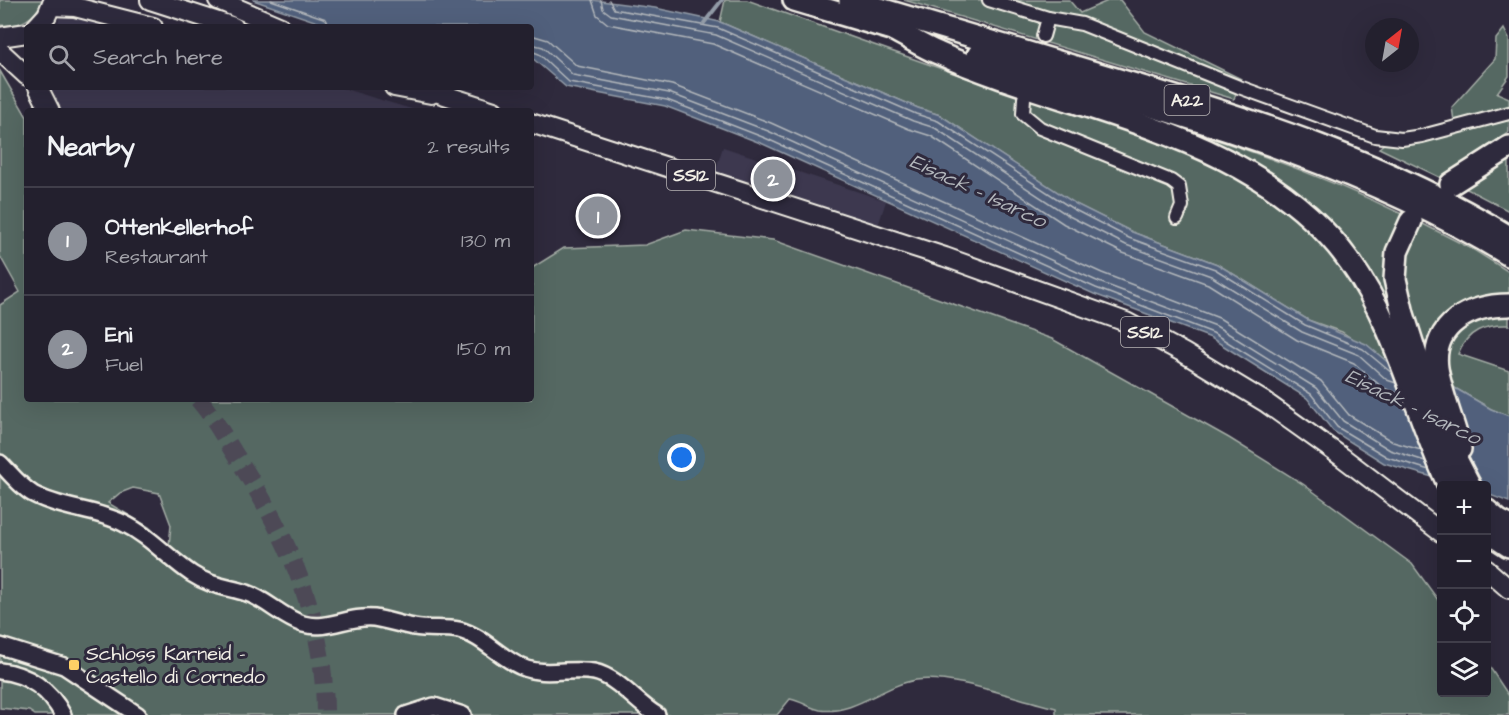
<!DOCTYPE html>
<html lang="en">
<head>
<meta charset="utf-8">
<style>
	body { margin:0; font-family:"Architects Daughter",sans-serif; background:#2f2d3a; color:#f1f3f6 }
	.controls { position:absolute; right:18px; bottom:18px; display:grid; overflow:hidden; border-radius:6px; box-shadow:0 6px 24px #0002 }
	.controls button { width:54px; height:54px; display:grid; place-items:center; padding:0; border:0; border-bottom:2px solid #403e4a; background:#23202e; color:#f1f3f6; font:30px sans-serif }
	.compass { position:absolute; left:1365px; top:18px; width:54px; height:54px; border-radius:50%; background:#23202e; box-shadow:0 6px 24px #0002; rotate:31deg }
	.you { position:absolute; left:682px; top:458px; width:21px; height:21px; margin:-15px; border:4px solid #fff; border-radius:50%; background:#1a73e8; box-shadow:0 0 0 9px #1a73e833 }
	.badge { display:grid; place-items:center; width:39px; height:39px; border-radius:50%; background:#8c9099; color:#fff; font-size:20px; font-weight:700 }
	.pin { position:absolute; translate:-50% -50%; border:3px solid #fff; box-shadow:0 2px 6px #0006 }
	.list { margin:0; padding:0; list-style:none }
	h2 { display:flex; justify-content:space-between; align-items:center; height:78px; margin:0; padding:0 24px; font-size:26px }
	h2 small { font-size:20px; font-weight:400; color:#a3a3aa }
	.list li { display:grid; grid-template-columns:39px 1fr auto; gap:18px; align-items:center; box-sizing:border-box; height:108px; padding:0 24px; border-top:2px solid #403e4a }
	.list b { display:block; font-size:22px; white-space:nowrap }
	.list p { margin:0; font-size:20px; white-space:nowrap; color:#a3a3aa }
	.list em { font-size:20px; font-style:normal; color:#a3a3aa }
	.icon { flex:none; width:33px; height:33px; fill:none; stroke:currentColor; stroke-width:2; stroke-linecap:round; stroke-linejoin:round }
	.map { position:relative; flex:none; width:1509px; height:715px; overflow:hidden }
	.search { position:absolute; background:#23202e; box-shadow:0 6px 24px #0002; left:24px; top:24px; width:510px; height:66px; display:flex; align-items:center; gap:15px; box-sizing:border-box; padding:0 21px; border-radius:6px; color:#a3a3aa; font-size:22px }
	.panel { position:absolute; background:#23202e; box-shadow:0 6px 24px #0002; left:24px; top:108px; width:510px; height:294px; border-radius:6px }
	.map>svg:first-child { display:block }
</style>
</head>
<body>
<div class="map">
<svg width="1509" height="715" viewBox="0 0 1509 715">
	<rect width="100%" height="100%" fill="#2f2a3d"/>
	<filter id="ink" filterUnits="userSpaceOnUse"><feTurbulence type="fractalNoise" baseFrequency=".0167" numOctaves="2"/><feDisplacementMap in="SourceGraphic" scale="12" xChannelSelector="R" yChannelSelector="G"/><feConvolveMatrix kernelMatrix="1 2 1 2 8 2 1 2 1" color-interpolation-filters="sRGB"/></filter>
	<g filter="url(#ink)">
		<g fill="#3d394f">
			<path d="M59 14 91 15 131 27H58Z"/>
			<path d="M51 87H338L418 111H61Z"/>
			<path d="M723 147 886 201 877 229 714 175Z"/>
		</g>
		<g fill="#546862" stroke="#a4aca5" stroke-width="1.5" fill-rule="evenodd">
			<path d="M0 0H42C36 19 19 27 0 25Z"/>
			<path d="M725 0H747L1024 98C1104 118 1197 146 1266 192 1300 214 1344 263 1365 298 1377 320 1386 346 1396 369L1342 332 1308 320 1217 264 1132 232 1075 204 940 115 918 108 720 22Z"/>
			<path d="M904 0H1069L1080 13 1110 0H1120L1145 32 1241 79 1234 99Z"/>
			<path d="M1504 29 1509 39V76L1497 93 1509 98V106L1454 121 1452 107 1495 59 1496 39Z"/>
			<path d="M0 71 27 117V399H531L532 268 564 248 645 245 686 230 773 240 1052 339 1229 438 1303 484 1412 564 1441 604 1442 692H1486L1487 663 1509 696V715H1056V708C1019 700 951 674 916 680 883 685 855 715 820 710 810 708 801 701 790 699L777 715H35L29 711 0 708V305L20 292 0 256ZM133 488 159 493 171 525 169 546 149 527 108 503 120 493Z"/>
			<path d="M1509 120V132L1441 178 1379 148 1384 144 1411 145Z"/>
			<path d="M1158 121C1243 147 1326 177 1406 216L1400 331 1340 239Z"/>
			<path d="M1509 157V211L1463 187Z"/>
			<path d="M1419 222 1474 250 1509 272V300L1481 299 1429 361C1415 333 1399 280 1408 248 1410 239 1415 231 1419 222Z"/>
			<path d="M1509 312V325C1485 324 1467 331 1458 354L1509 371V416L1491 409 1448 384 1445 347 1461 323Z"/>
		</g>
		<path fill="#51617b" stroke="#929ba7" stroke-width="1.5" d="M253 0H593L655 8 720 22 918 108 940 115 1076 204 1132 232 1217 264 1308 320 1366 344 1396 369 1448 384 1491 409 1509 416V502L1487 494 1486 486 1460 485 1384 463 1333 431 1307 398 1211 338 1094 294 763 144 665 106 566 87 531 57V27H332Z"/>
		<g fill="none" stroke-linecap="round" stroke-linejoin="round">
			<g stroke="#b3b7bc" stroke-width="1.5">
				<path d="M271 0 326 19 330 27"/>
				<path d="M592 0 597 15 608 24 713 44 909 129 931 136 1064 224 1123 253 1208 284 1297 340 1354 363 1383 388 1400 394"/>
				<path d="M601 0 603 9 611 15 716 35 913 121 935 128 1069 216 1126 245 1211 276 1302 332 1359 355 1387 380 1396 383"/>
				<path d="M609 0 614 9 718 28 916 114 938 121 1073 209 1129 238 1215 269 1305 325 1363 349 1393 374"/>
				<path d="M531 35 548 40 577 66 672 85 771 123 1102 273 1219 318 1321 381 1349 415 1393 442 1421 450"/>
				<path d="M531 44 543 47 573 75 669 93 768 131 1099 282 1216 326 1316 388 1343 421 1390 450 1425 461"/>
				<path d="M531 51 539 54 569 82 667 100 765 138 1096 288 1213 333 1311 394 1337 427 1387 457 1429 470"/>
			</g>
			<path stroke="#929ba7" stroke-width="4" d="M704 23 722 0"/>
			<path stroke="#4d4857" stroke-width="18" stroke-dasharray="18 9" stroke-linecap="butt" d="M198 399C213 416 224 437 236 456 288 537 325 617 325 715"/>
			<g stroke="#f4f1e8" stroke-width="16">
				<g id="minor">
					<path d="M989 0 1048 18 1082 24 1239 87 1375 136 1402 139 1422 136 1509 113"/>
					<path d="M1043 36 1048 18"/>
					<path d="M1024 98 1023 114 1040 128 1171 181 1179 187 1182 206 1177 218"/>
				</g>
			</g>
			<g stroke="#f4f1e8" stroke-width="20">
				<g id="tertiary">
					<path d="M0 463C10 473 21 487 33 494 61 509 94 509 123 523 150 536 168 558 192 574 210 586 228 587 247 593 267 600 283 618 303 624 328 631 349 615 374 618 388 620 401 625 414 627 429 630 445 627 459 630 483 636 500 658 522 667 544 677 573 667 594 672 618 677 636 703 657 715"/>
					<path d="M0 646 64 666 138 715"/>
					<path d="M0 671C28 674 50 690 63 715"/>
					<path d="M406 715 434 706 463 715"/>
				</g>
			</g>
			<g stroke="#f4f1e8" stroke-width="22">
				<g id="primary">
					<path d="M150 0 234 27"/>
					<path d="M218 0 281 27"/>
					<path d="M52 6 75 7 153 27"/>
					<path d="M36 27 47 15 53 0"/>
					<path d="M0 37 27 33"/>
					<path d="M0 51 27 76"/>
					<path d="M38 87 50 111"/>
					<path d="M394 87 431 94"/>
					<path d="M420 87 494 111"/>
					<path d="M531 123 945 257 1126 322 1184 353 1265 402 1342 457 1442 533"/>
					<path d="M1486 569 1509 589"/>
				</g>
			</g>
			<g stroke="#f4f1e8" stroke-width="26">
				<g id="motorway">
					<path d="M794 0 905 33"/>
					<path d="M850 0C940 27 1030 53 1119 80 1254 120 1389 163 1509 237"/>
					<path d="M894 30C908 37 923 47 938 53 1076 115 1255 130 1350 262 1398 329 1414 411 1449 486"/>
					<path d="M978 55C1159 109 1347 155 1509 255"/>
					<path d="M1451 184 1509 147"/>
					<path d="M1411 221 1397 252 1395 279 1403 314 1438 424 1470 486"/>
					<path d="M1460 449C1454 422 1441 395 1437 368 1431 324 1471 305 1509 305"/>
					<path d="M1486 510 1499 521 1509 526"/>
					<path d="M1486 531 1509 546"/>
				</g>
			</g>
			<use href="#minor" stroke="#2f2a3d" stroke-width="12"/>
			<use href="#tertiary" stroke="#2f2a3d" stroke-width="15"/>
			<use href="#primary" stroke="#2f2a3d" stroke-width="18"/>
			<use href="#motorway" stroke="#2f2a3d" stroke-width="21"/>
		</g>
	</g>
	<rect fill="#ffd166" stroke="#2f2a3d" stroke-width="2" x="68" y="659" width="12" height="12" rx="3"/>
	<g text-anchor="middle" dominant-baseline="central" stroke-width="6" stroke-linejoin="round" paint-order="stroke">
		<g fill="#2f2a3d" stroke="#b9b5b5" stroke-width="1.5">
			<rect x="1164.5" y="85" width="45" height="30" rx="4.5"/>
			<rect x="667" y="160" width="48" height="30" rx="4.5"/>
			<rect x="1121" y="317" width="48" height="30" rx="4.5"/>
		</g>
		<g font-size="18" font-weight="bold" fill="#f4f1e8">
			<text x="1187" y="100">A22</text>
			<text x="691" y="175">SS12</text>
			<text x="1145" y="332">SS12</text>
		</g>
		<g font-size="20" fill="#f4f1e8" stroke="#2f2a3d" text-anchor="start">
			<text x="86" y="654">Schloss Karneid -<tspan x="86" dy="23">Castello di Cornedo</tspan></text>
		</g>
		<g font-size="21" font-style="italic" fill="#b3b7bc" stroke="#2f2a3d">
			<text transform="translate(978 191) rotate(25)">Eisack - Isarco</text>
			<text transform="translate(1413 407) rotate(26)">Eisack - Isarco</text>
		</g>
	</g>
</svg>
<div class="controls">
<button>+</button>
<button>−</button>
<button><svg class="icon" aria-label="locate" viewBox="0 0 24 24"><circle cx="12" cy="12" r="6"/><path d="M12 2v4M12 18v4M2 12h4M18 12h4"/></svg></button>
<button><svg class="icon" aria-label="layers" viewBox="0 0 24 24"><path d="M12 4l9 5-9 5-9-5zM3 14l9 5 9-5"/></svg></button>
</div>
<svg class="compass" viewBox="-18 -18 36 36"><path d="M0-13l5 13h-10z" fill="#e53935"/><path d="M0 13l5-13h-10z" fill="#a3a3aa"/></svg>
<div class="you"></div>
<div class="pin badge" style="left:598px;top:216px">1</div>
<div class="pin badge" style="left:773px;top:179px">2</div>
<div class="search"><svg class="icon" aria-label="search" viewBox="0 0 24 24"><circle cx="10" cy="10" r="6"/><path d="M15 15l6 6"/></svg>Search here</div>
<section class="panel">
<h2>Nearby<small>2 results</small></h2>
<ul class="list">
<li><span class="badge">1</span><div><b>Ottenkellerhof</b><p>Restaurant</p></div><em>130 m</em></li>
<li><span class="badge">2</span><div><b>Eni</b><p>Fuel</p></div><em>150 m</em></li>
</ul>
</section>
</div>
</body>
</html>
